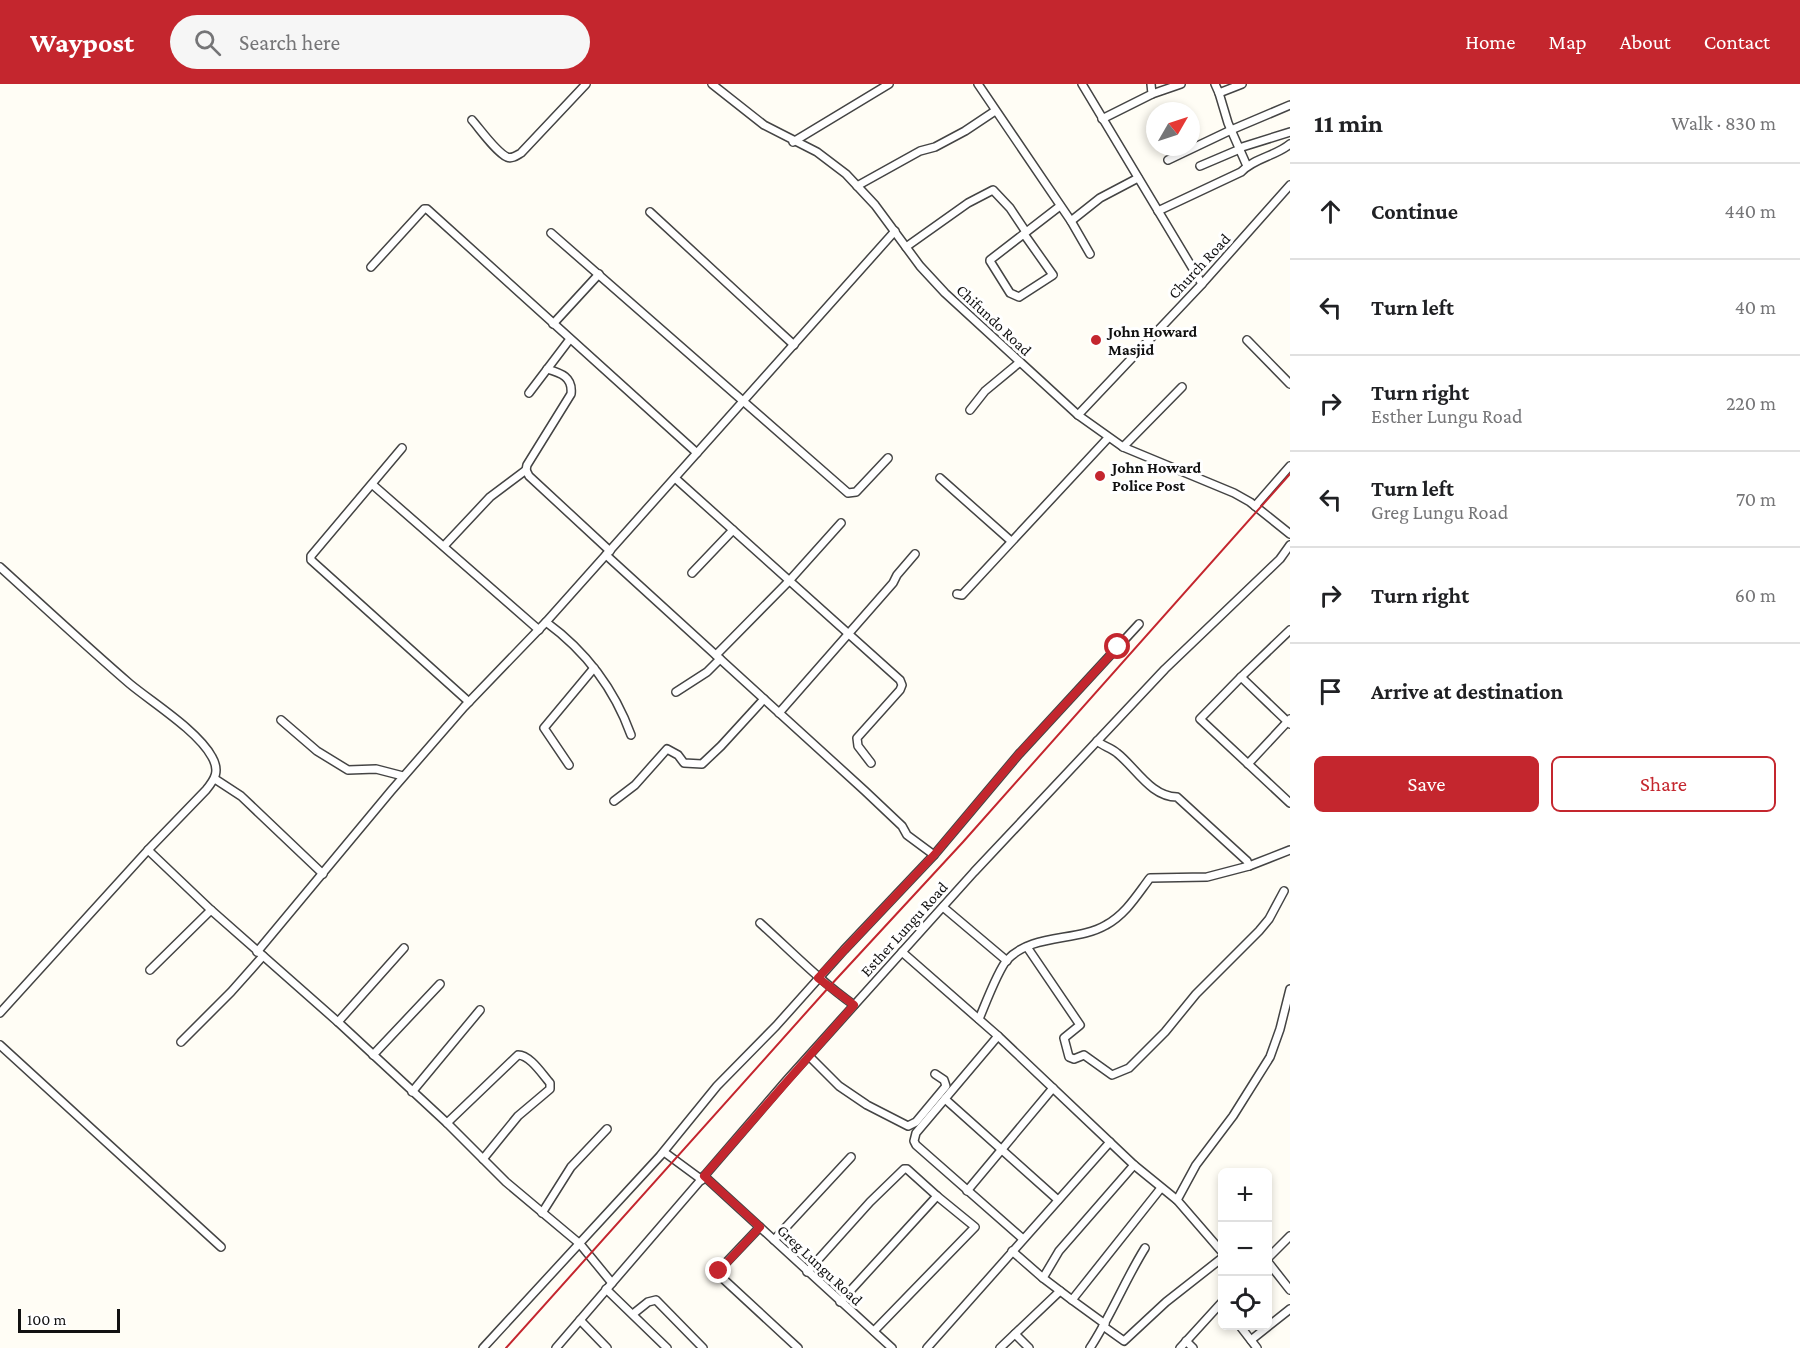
<!DOCTYPE html>
<html lang="en">
<head>
<meta charset="utf-8">
<style>
	body { margin:0; font-family:"Crimson Pro",serif; background:#f6f6f6; color:#202124 }
	.controls { position:absolute; right:18px; bottom:18px; display:grid; overflow:hidden; border-radius:9px; box-shadow:0 3px 9px #0003 }
	.controls button { width:54px; height:54px; display:grid; place-items:center; padding:0; border:0; border-bottom:2px solid #e0e0e0; background:#fff; color:#202124; font:30px sans-serif }
	.compass { position:absolute; left:1146px; top:18px; width:54px; height:54px; border-radius:50%; background:#fff; box-shadow:0 3px 9px #0003; rotate:51deg }
	.scale { position:absolute; left:18px; bottom:15px; width:102px; box-sizing:border-box; padding-left:6px; border:3px solid #111; border-top:0; font-size:16px; line-height:21px; white-space:nowrap; color:#111; -webkit-text-stroke:4px #fff; paint-order:stroke }
	.stop { position:absolute; width:18px; height:18px; margin:-14px; border:4px solid #c4262e; border-radius:50%; background:#fff }
	.stop.end { background:#c4262e; border-color:#fff; box-shadow:0 2px 6px #0008 }
	.list { margin:0; padding:0; list-style:none }
	h2 { display:flex; justify-content:space-between; align-items:center; height:78px; margin:0; padding:0 24px; font-size:26px }
	h2 small { font-size:20px; font-weight:400; color:#757577 }
	.list li { display:grid; grid-template-columns:39px 1fr auto; gap:18px; align-items:center; box-sizing:border-box; height:96px; padding:0 24px; border-top:2px solid #e0e0e0 }
	.list b { display:block; font-size:22px; white-space:nowrap }
	.list p { margin:0; font-size:20px; white-space:nowrap; color:#757577 }
	.list em { font-size:20px; font-style:normal; color:#757577 }
	.actions { display:flex; gap:12px; padding:18px 24px }
	.actions a { flex:1; padding:14px 0; border:2px solid #c4262e; border-radius:9px; text-align:center; font-size:21px; color:#c4262e }
	.actions .main { background:#c4262e; color:#fff }
	.icon { flex:none; width:33px; height:33px; fill:none; stroke:currentColor; stroke-width:2; stroke-linecap:round; stroke-linejoin:round }
	.map { position:relative; flex:none; width:1290px; height:1264px; overflow:hidden }
	header { display:flex; align-items:center; gap:36px; box-sizing:border-box; height:84px; padding:0 30px; background:#c4262e; color:#fff }
	header strong { font-size:28px }
	nav { display:flex; gap:33px; margin-inline-start:auto; font-size:21px }
	.search { width:420px; height:54px; background:#f6f6f6; display:flex; align-items:center; gap:15px; box-sizing:border-box; padding:0 21px; border-radius:33px; color:#757577; font-size:22px }
	main { display:flex }
	aside { flex:1; background:#fff }
	.map>svg:first-child { display:block }
</style>
</head>
<body>
<header>
<strong>Waypost</strong>
<div class="search"><svg class="icon" aria-label="search" viewBox="0 0 24 24"><circle cx="10" cy="10" r="6"/><path d="M15 15l6 6"/></svg>Search here</div>
<nav><a>Home</a><a>Map</a><a>About</a><a>Contact</a></nav>
</header>
<main>
<div class="map">
<svg width="1290" height="1264" viewBox="0 0 1290 1264">
	<rect width="100%" height="100%" fill="#fffdf5"/>
	<g fill="none" stroke-linecap="round" stroke-linejoin="round">
		<g stroke="#444" stroke-width="10">
			<g id="minor">
				<path d="M712 0 764 41 817 68 846 90 875 121 920 182 945 209 1078 331 1123 363 1234 409 1250 418 1290 450"/>
				<path d="M978 0 1071 137 1090 170"/>
				<path d="M1082 0 1202 200"/>
				<path d="M1215 0 1219 9 1242 0"/>
				<path d="M1219 9 1228 39 1247 82"/>
				<path d="M1152 10 1181 0"/>
				<path d="M1102 35 1152 10 1151 0"/>
				<path d="M472 36C480 45 496 68 507 73 512 75 516 72 521 69L586 0"/>
				<path d="M793 58 889 0"/>
				<path d="M1239 64 1290 48"/>
				<path d="M1168 76 1231 46 1290 21"/>
				<path d="M1200 82 1240 65"/>
				<path d="M857 102 920 67 935 63 965 47 995 27"/>
				<path d="M1158 127 1241 88C1254 74 1276 72 1290 60"/>
				<path d="M650 128 794 261"/>
				<path d="M1071 137 1100 114 1138 94"/>
				<path d="M551 149 848 409 856 408 888 374"/>
				<path d="M1024 150 1053 191 1019 213 1010 209 990 177V176L1060 122"/>
				<path d="M906 163 968 119 993 106 1010 124 1026 148"/>
				<path d="M371 183 424 125H427L697 369"/>
				<path d="M553 240 599 190"/>
				<path d="M1247 256 1290 300"/>
				<path d="M529 309 570 255"/>
				<path d="M970 326 985 307 1020 278"/>
				<path d="M1078 331 1202 200 1290 101"/>
				<path d="M1123 363 1182 303"/>
				<path d="M402 364 311 472V476L469 618"/>
				<path d="M526 386 529 392 610 467"/>
				<path d="M675 394 900 596 902 601 900 606 857 654 858 662 871 679"/>
				<path d="M940 394 1011 457"/>
				<path d="M373 401 539 546"/>
				<path d="M1255 422 1290 382"/>
				<path d="M444 462 490 413 526 386 527 381 571 310C573 293 561 289 547 285"/>
				<path d="M606 471 865 707 902 742 907 751 934 771"/>
				<path d="M0 483C43 522 86 562 130 600 153 619 198 647 212 673 220 687 215 695 206 706L148 766 0 929"/>
				<path d="M692 489 733 446"/>
				<path d="M957 510 962 511 1108 354"/>
				<path d="M546 538C587 568 614 604 631 651"/>
				<path d="M1290 546 1241 593 1200 635 1290 719"/>
				<path d="M716 571 789 497 841 439"/>
				<path d="M1241 593 1290 640"/>
				<path d="M676 608 707 588 720 575"/>
				<path d="M779 629 893 499 897 491 915 470"/>
				<path d="M281 636 317 667 348 686 376 685 403 692"/>
				<path d="M1097 657C1103 662 1111 664 1117 669 1136 684 1151 713 1177 713L1247 777 1249 782"/>
				<path d="M1248 680 1290 635"/>
				<path d="M569 681 544 644 594 584"/>
				<path d="M215 695 241 712 323 790"/>
				<path d="M614 717 635 701 667 665 678 671 684 679 702 680 721 662 764 615"/>
				<path d="M148 766 211 826 338 938 447 1039 506 1098 580 1160 612 1199"/>
				<path d="M943 823 1007 877"/>
				<path d="M760 839C791 867 820 897 854 921"/>
				<path d="M1027 863 1080 941 1064 954 1069 973 1074 975 1084 971 1112 991 1129 984 1165 948 1196 910 1259 847 1269 835 1284 807"/>
				<path d="M257 868 391 707 464 623 546 538 895 147"/>
				<path d="M902 868 998 952 1134 1081 1177 1116 1222 1168"/>
				<path d="M150 886 211 826"/>
				<path d="M979 935C985 921 998 886 1007 876 1032 849 1077 858 1106 841 1126 830 1137 811 1150 794L1207 793 1249 782 1290 766"/>
				<path d="M338 938 404 864"/>
				<path d="M998 952 916 1049 914 1057 916 1061 1023 1155"/>
				<path d="M181 958 231 908 263 872"/>
				<path d="M0 961 221 1163"/>
				<path d="M373 971 440 900"/>
				<path d="M809 972 839 1002 867 1021 908 1042 916 1038 946 1002 944 996 935 990"/>
				<path d="M412 1008 480 926"/>
				<path d="M945 1015 1058 1116"/>
				<path d="M447 1039 518 971C530 971 542 990 550 999V1005L518 1032 483 1075"/>
				<path d="M664 1068 702 1096"/>
				<path d="M1134 1081 1059 1167 1043 1194 1072 1216 1161 1104"/>
				<path d="M704 1092 892 1264"/>
				<path d="M967 1107 1053 1004"/>
				<path d="M1177 1116 1196 1081 1233 1032 1270 973 1280 945 1290 905"/>
				<path d="M542 1129 571 1083 607 1045"/>
				<path d="M760 1143 721 1184 719 1191 798 1264"/>
				<path d="M774 1156 851 1073"/>
				<path d="M1012 1167 1043 1194"/>
				<path d="M1268 1174 1290 1152"/>
				<path d="M1268 1178 1290 1206"/>
				<path d="M807 1188 870 1118 904 1085H907L937 1112 975 1143 874 1247"/>
				<path d="M606 1205 667 1264"/>
				<path d="M1072 1216 1105 1240"/>
				<path d="M840 1218 937 1112"/>
				<path d="M633 1230 648 1218 656 1216 703 1264"/>
				<path d="M580 1236 607 1264"/>
				<path d="M1103 1242 1124 1257 1166 1218 1222 1174"/>
				<path d="M1240 1242 1257 1264"/>
				<path d="M1015 1250 1029 1264"/>
				<path d="M1251 1256 1290 1225"/>
				<path d="M1186 1257 1193 1264"/>
				<path d="M483 1264 660 1072 717 1002 776 942 844 866 934 771 1019 670 1139 540"/>
				<path d="M556 1264 786 997 974 788 1165 585 1280 475 1290 461"/>
				<path d="M927 1264 1110 1058"/>
				<path d="M1000 1264 1060 1207"/>
				<path d="M1090 1264C1111 1232 1125 1196 1145 1164"/>
				<path d="M1180 1264 1222 1218"/>
			</g>
		</g>
		<use href="#minor" stroke="#fff" stroke-width="7"/>
		<path stroke="#c4262e" stroke-width="2" d="M506 1264 829 903 963 758 1290 390"/>
	</g>
	<g fill="none" stroke-linecap="round" stroke-linejoin="round">
		<path stroke="#c4262e" stroke-width="8" d="M719 1187 760 1143 704 1092 854 921 818 894 934 771 1019 670 1118 563"/>
	</g>
	<g fill="#c4262e" stroke="#fff" stroke-width="2">
		<circle cx="1096" cy="256" r="6"/>
		<circle cx="1100" cy="392" r="6"/>
	</g>
	<g text-anchor="middle" dominant-baseline="central" stroke-width="6" stroke-linejoin="round" paint-order="stroke">
		<g font-size="16" fill="#111" stroke="#fff">
			<text transform="translate(1199 182) rotate(-47)">Church Road</text>
			<text transform="translate(994 236) rotate(43)">Chifundo Road</text>
			<text transform="translate(904 845) rotate(-48)">Esther Lungu Road</text>
			<text transform="translate(820 1181) rotate(43)">Greg Lungu Road</text>
		</g>
		<g font-size="16" font-weight="bold" fill="#111" stroke="#fff" text-anchor="start">
			<text x="1108" y="247">John Howard<tspan x="1108" dy="18">Masjid</tspan></text>
			<text x="1112" y="383">John Howard<tspan x="1112" dy="18">Police Post</tspan></text>
		</g>
	</g>
</svg>
<div class="controls">
<button>+</button>
<button>−</button>
<button><svg class="icon" aria-label="locate" viewBox="0 0 24 24"><circle cx="12" cy="12" r="6"/><path d="M12 2v4M12 18v4M2 12h4M18 12h4"/></svg></button>
</div>
<svg class="compass" viewBox="-18 -18 36 36"><path d="M0-13l5 13h-10z" fill="#e53935"/><path d="M0 13l5-13h-10z" fill="#757577"/></svg>
<div class="scale">100 m</div>
<div class="stop" style="left:1118px;top:563px"></div>
<div class="stop end" style="left:719px;top:1187px"></div>
</div>
<aside>
<h2>11 min<small>Walk · 830 m</small></h2>
<ul class="list">
<li><svg class="icon" aria-label="ahead" viewBox="0 0 24 24"><path d="M12 20V5M6 11l6-6 6 6"/></svg><div><b>Continue</b></div><em>440 m</em></li>
<li><svg class="icon" aria-label="left" viewBox="0 0 24 24"><path d="M17 20v-9H6M10 6l-5 5 5 5"/></svg><div><b>Turn left</b></div><em>40 m</em></li>
<li><svg class="icon" aria-label="right" viewBox="0 0 24 24"><path d="M7 20v-9h11M14 6l5 5-5 5"/></svg><div><b>Turn right</b><p>Esther Lungu Road</p></div><em>220 m</em></li>
<li><svg class="icon" aria-label="left" viewBox="0 0 24 24"><path d="M17 20v-9H6M10 6l-5 5 5 5"/></svg><div><b>Turn left</b><p>Greg Lungu Road</p></div><em>70 m</em></li>
<li><svg class="icon" aria-label="right" viewBox="0 0 24 24"><path d="M7 20v-9h11M14 6l5 5-5 5"/></svg><div><b>Turn right</b></div><em>60 m</em></li>
<li><svg class="icon" aria-label="arrive" viewBox="0 0 24 24"><path d="M6 21V4h12l-3 4 3 4H6"/></svg><div><b>Arrive at destination</b></div></li>
</ul>
<div class="actions"><a class="main">Save</a><a>Share</a></div>
</aside>
</main>
</body>
</html>
